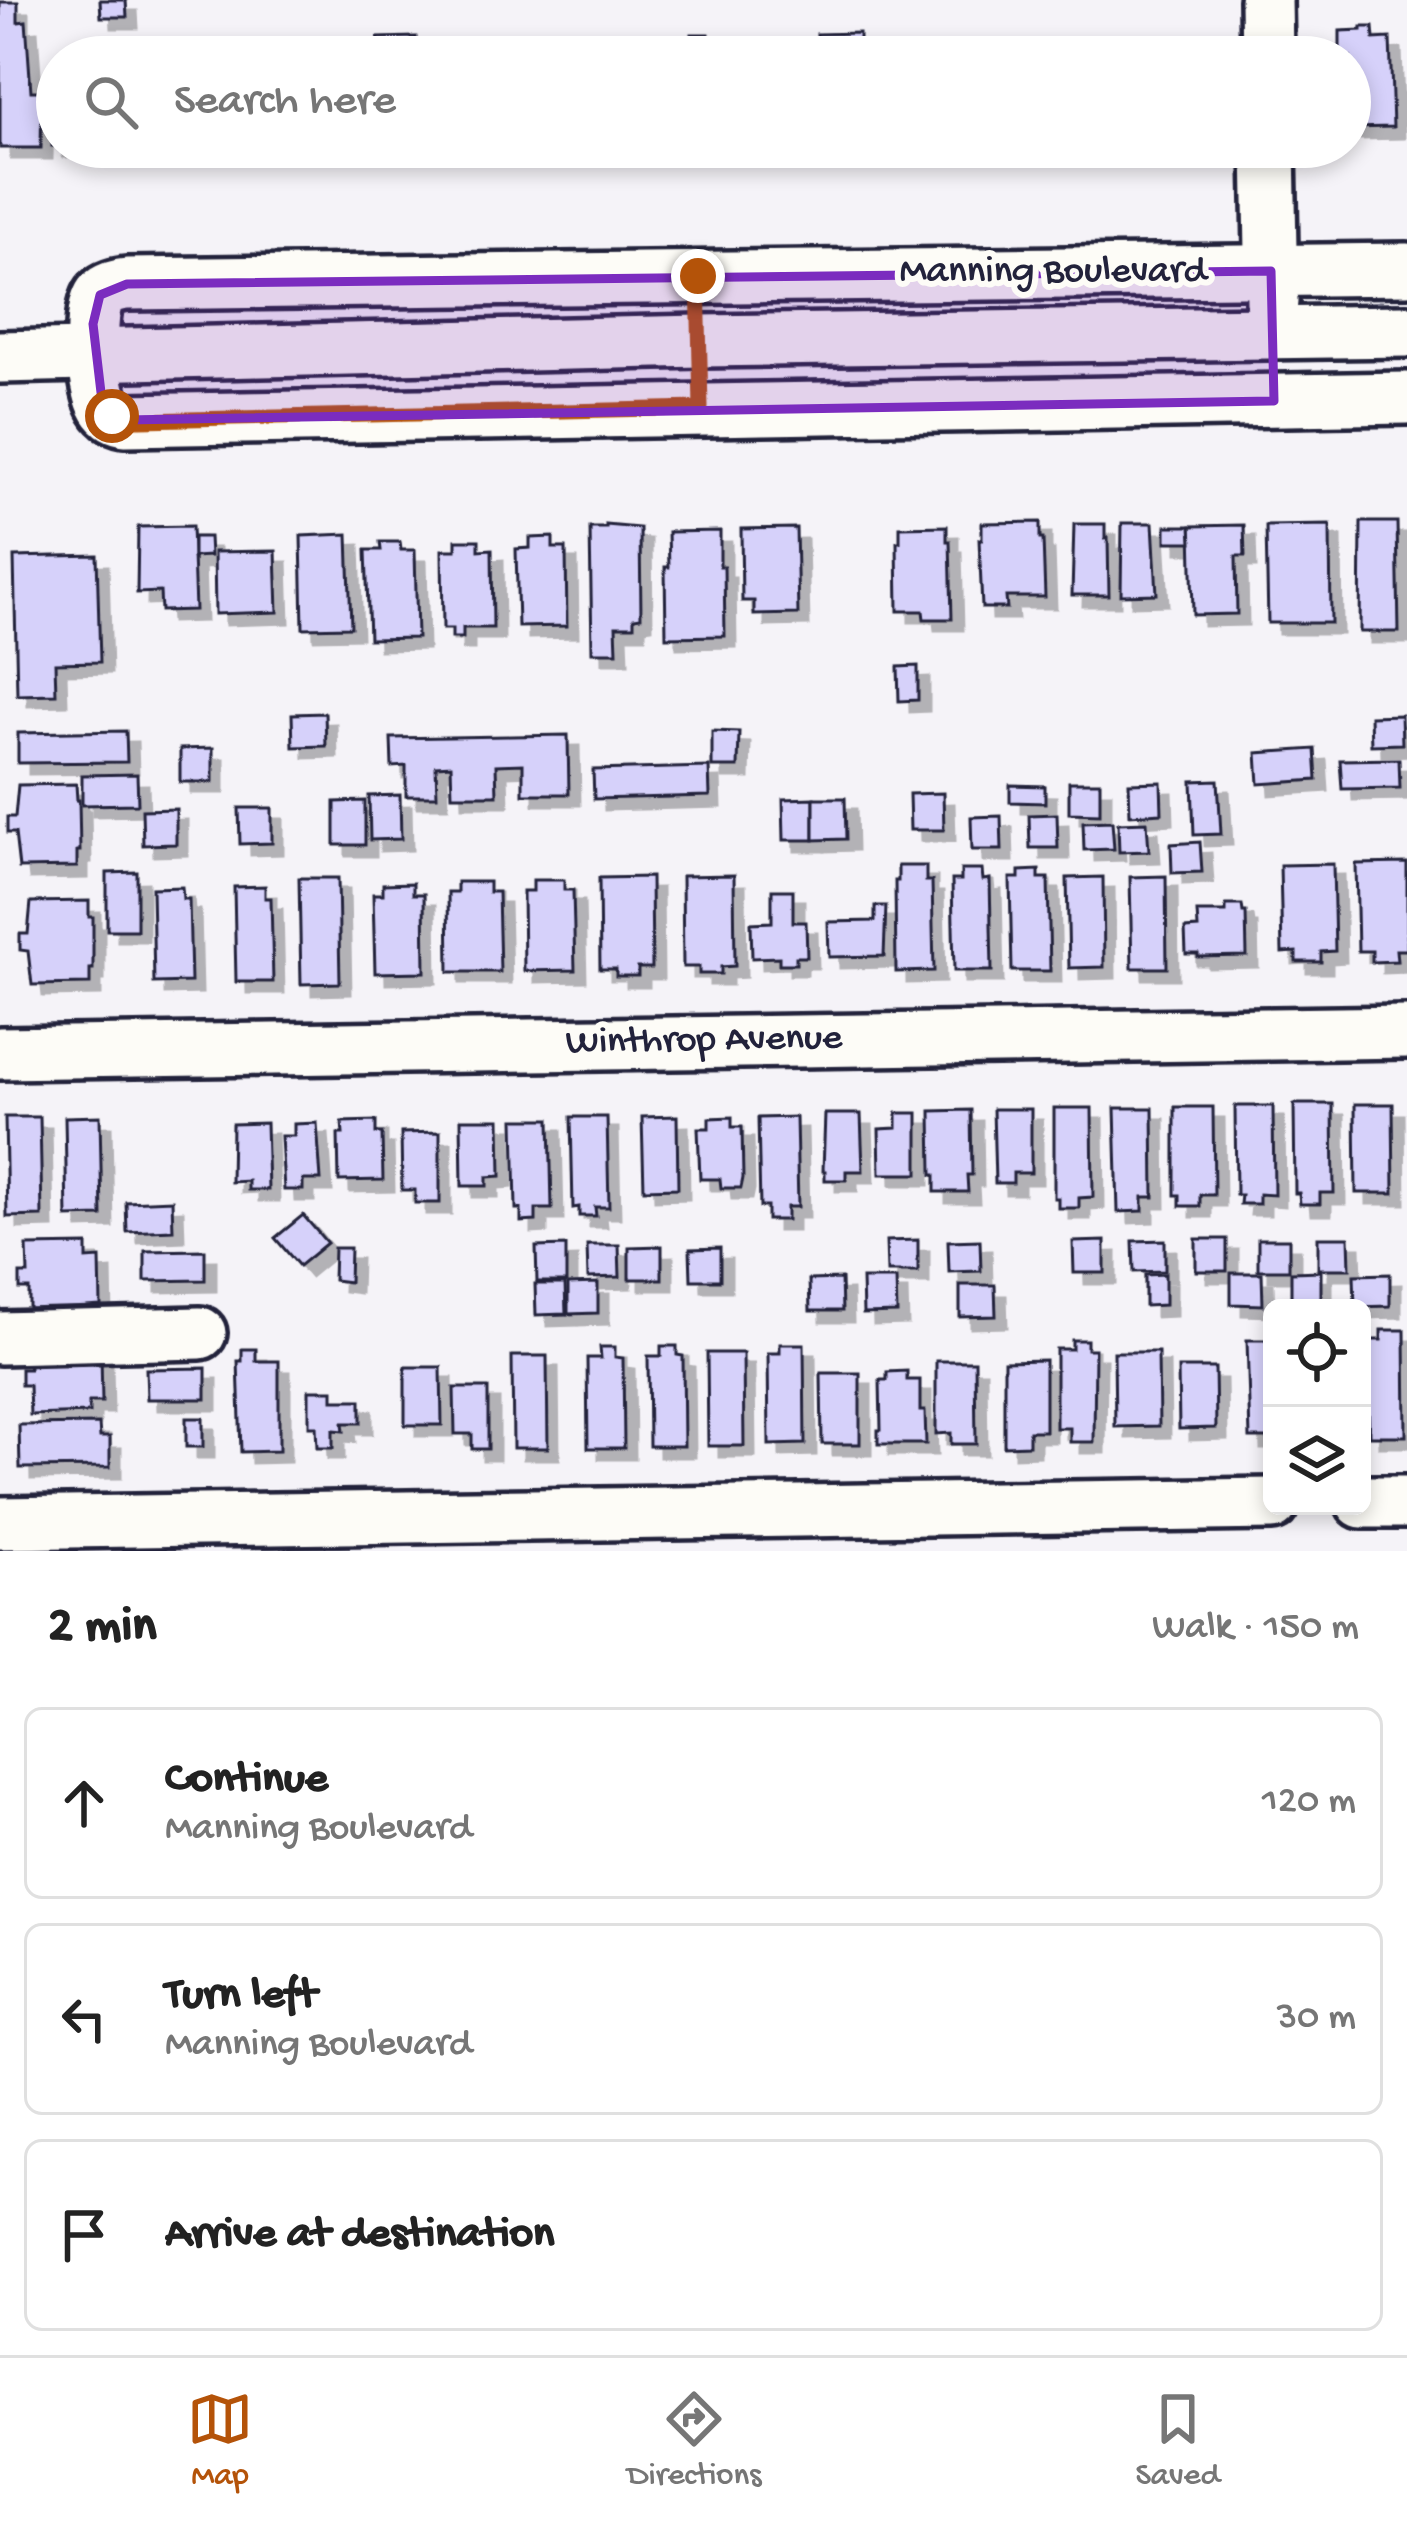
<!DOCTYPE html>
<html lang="en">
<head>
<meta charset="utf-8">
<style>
	body { margin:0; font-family:"Gochi Hand",sans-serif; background:#f2f2f2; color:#222 }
	.controls { position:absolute; right:36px; bottom:36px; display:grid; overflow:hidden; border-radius:18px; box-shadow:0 6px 18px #0003 }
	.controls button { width:108px; height:108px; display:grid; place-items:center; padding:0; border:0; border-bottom:3px solid #e0e0e0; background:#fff; color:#222; font:60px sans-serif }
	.stop { position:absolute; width:36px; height:36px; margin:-27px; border:9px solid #b45309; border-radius:50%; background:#fff }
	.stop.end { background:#b45309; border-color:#fff; box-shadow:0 3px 12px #0008 }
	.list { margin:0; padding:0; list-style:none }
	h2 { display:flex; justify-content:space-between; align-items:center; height:156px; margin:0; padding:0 48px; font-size:51px }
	h2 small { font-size:39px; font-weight:400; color:#767676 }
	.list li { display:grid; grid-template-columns:78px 1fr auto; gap:36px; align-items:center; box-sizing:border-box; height:192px; margin:0 24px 24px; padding:0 24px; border:3px solid #e0e0e0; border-radius:18px }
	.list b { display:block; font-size:45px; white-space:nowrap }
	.list p { margin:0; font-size:39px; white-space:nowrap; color:#767676 }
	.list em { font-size:39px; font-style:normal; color:#767676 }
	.icon { flex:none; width:66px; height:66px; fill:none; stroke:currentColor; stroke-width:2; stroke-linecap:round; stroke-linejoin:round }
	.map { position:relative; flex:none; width:1407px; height:1551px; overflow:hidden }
	.search { position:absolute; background:#fff; box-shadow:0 6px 18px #0003; left:36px; right:36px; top:36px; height:132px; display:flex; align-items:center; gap:30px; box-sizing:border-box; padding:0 42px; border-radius:66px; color:#767676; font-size:45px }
	.sheet { height:804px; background:#fff }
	nav { display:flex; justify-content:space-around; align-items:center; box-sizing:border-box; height:168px; border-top:3px solid #e0e0e0; background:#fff; font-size:33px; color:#767676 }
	nav a { display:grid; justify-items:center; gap:6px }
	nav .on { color:#b45309 }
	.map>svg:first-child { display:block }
</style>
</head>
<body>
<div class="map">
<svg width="1407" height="1551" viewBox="0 0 1407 1551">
	<defs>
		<filter id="shadow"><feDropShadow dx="11" dy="11" stdDeviation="0" flood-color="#0004"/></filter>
	</defs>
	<rect width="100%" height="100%" fill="#f5f3f8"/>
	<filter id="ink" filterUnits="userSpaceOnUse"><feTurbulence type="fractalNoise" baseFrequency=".00833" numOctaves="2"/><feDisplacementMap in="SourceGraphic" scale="24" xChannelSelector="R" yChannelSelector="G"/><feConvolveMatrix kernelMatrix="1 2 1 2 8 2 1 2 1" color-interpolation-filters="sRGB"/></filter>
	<g filter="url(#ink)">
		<g fill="#d6d1fa" stroke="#22223b" stroke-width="3" filter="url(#shadow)">
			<path d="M100 0H126L127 17H101Z"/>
			<path d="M0 2H18V22L26 21 31 91H42L41 148H0Z"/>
			<path d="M1362 27H1373L1374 39 1390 38 1393 127 1350 128V57H1318V50L1340 49V31L1362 30Z"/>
			<path d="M859 33V57H817V34Z"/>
			<path d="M692 34H709L710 57H661L660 39 692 38Z"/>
			<path d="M416 37 418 57H376L378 38Z"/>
			<rect x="443" y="43" width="44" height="14"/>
			<path d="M159 44H186L187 57H159Z"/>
			<path d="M772 44H787V57H744V53L772 52Z"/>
			<rect x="1100" y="45" width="27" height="12"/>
			<path d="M643 49V57H622L621 50Z"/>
			<path d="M51 63H57V146H52Z"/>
			<path d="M1040 522V539H1043L1045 597H1006L1007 608H982L979 539 982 540V523Z"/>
			<path d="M1361 522H1397L1399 632H1360Z"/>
			<path d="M1122 523H1153L1157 594 1121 595Z"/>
			<path d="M1074 524H1105V539L1108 538 1109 595H1072Z"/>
			<path d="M606 525 640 528 641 617 634 618V626H616L617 652H592L590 528H606Z"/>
			<path d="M1244 525 1245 556H1236L1237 614 1193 615 1191 526Z"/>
			<path d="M1330 525 1331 623H1268L1266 526Z"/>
			<path d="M192 526 195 610 161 611 160 592 137 593 138 527Z"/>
			<path d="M947 526V541H950L952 619H924L923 611H898L897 542H900V527Z"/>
			<path d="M1166 526H1191L1192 542H1166Z"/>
			<path d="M796 528 798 614 754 615V601H742L741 529Z"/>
			<path d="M720 531V566H724L725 636 666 637 665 567H669L668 532Z"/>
			<path d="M348 534 351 627 303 628 301 536Z"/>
			<path d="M193 537H209L210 556 193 557Z"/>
			<path d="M553 537V548H566L567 626 518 627 516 549 530 548V538Z"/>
			<path d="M456 540H479V550L492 549 493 628H463V638H452V629H443L442 550H456Z"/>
			<path d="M380 542H400L401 550H415L417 638 369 639 366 550H381Z"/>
			<path d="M276 551 278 612 215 614 214 552Z"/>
			<path d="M97 555 100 662 55 663 56 694 17 695 14 557Z"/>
			<path d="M918 666V700L899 701 898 667Z"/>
			<path d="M325 713 326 746 293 747 292 714Z"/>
			<path d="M1401 715 1402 744 1371 745 1370 716Z"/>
			<path d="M126 731 127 762 18 763V733Z"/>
			<path d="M712 731 739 732 738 767H712Z"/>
			<path d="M568 735 569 794H523V764L496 765 497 795H452L451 765 436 766 437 796H406V766L392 767 391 738Z"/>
			<path d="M213 748V782H180V749Z"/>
			<path d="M1315 749 1317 780 1259 784 1257 753Z"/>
			<path d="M1399 759 1400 788 1342 789 1340 760Z"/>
			<path d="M709 767 710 796 594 799 593 770Z"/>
			<path d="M137 774 138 804 82 805V775Z"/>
			<path d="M1218 780 1221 834 1194 835 1192 781Z"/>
			<path d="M1069 782H1100V814L1069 813Z"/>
			<path d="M1161 782 1162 813 1130 815 1129 783Z"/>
			<path d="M76 784 77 800H79L80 851H77V867L19 868 15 833H7V817H15L18 785Z"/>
			<path d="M1010 785 1045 786V803L1010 802Z"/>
			<path d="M943 793 944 830H910L909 794Z"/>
			<path d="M400 795 401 839 370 840 369 796Z"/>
			<path d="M814 798V840H784L783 799Z"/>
			<path d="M814 798H845L846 839 814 840Z"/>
			<path d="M365 801V845H335V802Z"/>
			<path d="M239 808H272V843L240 844Z"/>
			<path d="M176 809V844L143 845 142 810Z"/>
			<path d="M1057 814 1058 848H1030L1029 815Z"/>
			<path d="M1001 816 1002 850H972L971 817Z"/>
			<path d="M1112 821 1114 849 1084 850 1083 822Z"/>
			<path d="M1147 822 1149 851 1119 852 1118 823Z"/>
			<path d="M1200 842 1202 872 1172 873 1171 844Z"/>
			<path d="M1407 863V950H1396L1397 961 1372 962V951H1358L1356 864Z"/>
			<path d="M1333 864 1335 951 1321 952V962H1296V952L1282 953 1280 865Z"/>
			<path d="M898 866H926V881H932L934 971 896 972 895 881H898Z"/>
			<path d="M961 870H982L983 880 990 879 992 971H954L952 880H961Z"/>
			<path d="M1039 870V878H1048L1050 971H1012L1010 878H1019V871Z"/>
			<path d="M137 872V930H107V873Z"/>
			<path d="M734 875 735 966 721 967V974H699V967H683L682 876Z"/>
			<path d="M1166 876 1167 968H1132L1130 877Z"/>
			<path d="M651 877 652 968H638V976H616V969H600L599 878Z"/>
			<path d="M1103 877 1104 967 1069 968 1067 878Z"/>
			<path d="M299 878H338L340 983 301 984Z"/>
			<path d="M533 880H564V890H573L575 970 524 971 523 891H533Z"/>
			<path d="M457 882H489V892H498L500 972H449L448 892H457Z"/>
			<path d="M413 883V894H424L425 972 375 973 373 894H383V884Z"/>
			<path d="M265 886V898H271L273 982H236L234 887Z"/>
			<path d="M182 887 183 899H189L191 982 154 983 152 888Z"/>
			<path d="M772 890H793V922H806L807 957H796V964H779V957L752 958 751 923 772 922Z"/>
			<path d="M89 901V917H93V969H90V984L32 985 28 951 20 950V934H28L31 902Z"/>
			<path d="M1226 905H1242L1243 912H1246L1247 956 1198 957V954H1186L1185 929 1198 928 1197 912H1226Z"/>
			<path d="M875 906H886L884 956 829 957 828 922 875 921Z"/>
			<path d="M1294 1104H1333L1334 1193H1320V1204H1300L1299 1193H1295Z"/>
			<path d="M1355 1104H1393L1394 1193H1356Z"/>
			<path d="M1235 1106H1273L1274 1195 1259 1194V1204H1240L1241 1195H1236Z"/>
			<path d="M1175 1107H1213L1214 1195H1200V1206H1180V1195H1175Z"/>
			<path d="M1054 1108H1092L1093 1197 1079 1198V1208H1058V1198H1054Z"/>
			<path d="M1115 1108H1153L1154 1197H1143V1211L1118 1212Z"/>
			<path d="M993 1109H1031V1173H1013V1183H995Z"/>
			<path d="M971 1110 972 1175H967L968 1192H935V1175H932L931 1111Z"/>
			<path d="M897 1113H918V1174H880L879 1129 897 1128Z"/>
			<path d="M825 1114H861L863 1171H846V1180H825V1171H823Z"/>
			<path d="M100 1116 102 1216 67 1217 65 1117Z"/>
			<path d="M677 1116 678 1188 644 1189 642 1117Z"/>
			<path d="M5 1117H40L42 1216 7 1217Z"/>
			<path d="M571 1117H607L609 1207H595L596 1216H579V1207L573 1208Z"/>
			<path d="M732 1117V1127H742L743 1178 741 1188H721L720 1179H700L698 1128H709V1118Z"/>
			<path d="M796 1117 798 1207H787V1220H767V1207H760L758 1118Z"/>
			<path d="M461 1119H500L501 1176 487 1177V1186H462Z"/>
			<path d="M514 1119H550L552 1209H536V1221L521 1222V1209H516Z"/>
			<path d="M376 1121V1133H382L383 1180 339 1181 338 1134H343L342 1122Z"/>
			<path d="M266 1123 268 1190H248V1181L231 1182 232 1124Z"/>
			<path d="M317 1123 321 1180H303V1190H284L281 1136H294V1124Z"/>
			<path d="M440 1132V1203H415V1190H402L401 1133Z"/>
			<path d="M172 1200 173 1230 127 1232 126 1202Z"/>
			<path d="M303 1215 327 1243 299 1266 275 1238Z"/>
			<path d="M1318 1237H1349L1350 1269H1318Z"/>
			<rect x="1196" y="1239" width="31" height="32"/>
			<rect x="1258" y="1239" width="31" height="31"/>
			<path d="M918 1240V1272H887L886 1241Z"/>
			<path d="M980 1240 981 1271 949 1272 948 1241Z"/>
			<path d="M1165 1240V1271L1134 1272 1133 1241Z"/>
			<path d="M1105 1241V1273H1074L1073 1242Z"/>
			<path d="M87 1245V1259L100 1258 101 1306 88 1307 89 1318 29 1319V1289H20V1274H28L27 1246Z"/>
			<path d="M587 1245H619L620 1277 588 1278Z"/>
			<path d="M566 1246V1282H537L536 1247Z"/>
			<path d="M662 1246V1279H629V1247Z"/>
			<path d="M334 1248H350L349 1282 333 1280Z"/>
			<path d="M720 1248V1280H691L690 1249Z"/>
			<path d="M205 1250V1280L145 1281V1251Z"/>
			<path d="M1321 1271V1303H1291V1272Z"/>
			<path d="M1231 1273H1262L1263 1305 1231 1304Z"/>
			<path d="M1165 1274V1305L1145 1306V1275Z"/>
			<path d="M1390 1274V1306L1355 1307 1354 1275Z"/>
			<path d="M841 1279 842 1311H810L809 1280Z"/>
			<path d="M862 1279H896L897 1313 863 1314Z"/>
			<path d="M598 1283V1313L568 1314V1284Z"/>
			<path d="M535 1284H565L566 1314 536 1315Z"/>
			<path d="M960 1285H995L996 1316 960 1317Z"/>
			<path d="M1381 1330H1405L1406 1436H1369L1367 1340H1381Z"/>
			<path d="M1072 1340H1087V1349H1095L1094 1442H1070V1428H1056V1349H1072Z"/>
			<path d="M1247 1340H1272V1438H1250Z"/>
			<path d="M28 1341 101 1354 102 1402H89V1413L30 1415 29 1385H21V1369H29Z"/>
			<path d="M780 1344H804L805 1444 769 1445 768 1353H780Z"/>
			<path d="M661 1346H677V1355L683 1356 684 1446H649L648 1356H661Z"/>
			<path d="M600 1347H615V1357L623 1358 624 1448H588L587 1358H601Z"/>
			<path d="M242 1349H256V1361H279V1451L241 1452 238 1361H242Z"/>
			<path d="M1114 1352H1158L1159 1426 1115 1427Z"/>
			<path d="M707 1353H743L744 1446H708Z"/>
			<path d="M512 1356H547L548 1448H513Z"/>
			<path d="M1045 1360V1431H1029V1445L1004 1446V1361Z"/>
			<path d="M936 1361H975L976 1444H951V1433L936 1434Z"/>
			<path d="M405 1367H441L442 1425H405Z"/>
			<path d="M206 1368V1399H147L146 1369Z"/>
			<path d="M1178 1368H1215L1216 1428 1179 1429Z"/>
			<path d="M907 1371V1380H920V1411H925L926 1444H878V1430H881L880 1380H887V1372Z"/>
			<path d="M821 1373H860V1444H822Z"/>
			<path d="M454 1388H488V1449H472V1434H455Z"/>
			<path d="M309 1390H333V1400H361V1423H343L344 1431 333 1430V1448H317L316 1426H309Z"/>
			<rect x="186" y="1418" width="17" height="29"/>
			<path d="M99 1424 100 1437H110V1467L20 1468 19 1425Z"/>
		</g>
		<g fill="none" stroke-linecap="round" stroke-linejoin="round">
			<g stroke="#22223b" stroke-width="60">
				<g id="minor">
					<path d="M1266 0 1267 57"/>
					<path d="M1269 147 1272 302"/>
					<path d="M1407 269 127 284C118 285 106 287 100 295 87 313 94 383 103 403 108 414 114 418 125 420L1407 398"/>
					<path d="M0 357 700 341 1407 331"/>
					<path d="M0 1053 1407 1032"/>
					<path d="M0 1338 200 1333"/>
					<path d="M1362 1502H1407"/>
					<path d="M0 1523 1272 1504"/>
				</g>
			</g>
			<use href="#minor" stroke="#fdfcf7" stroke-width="51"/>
		</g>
	</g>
	<g fill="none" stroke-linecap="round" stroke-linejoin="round" filter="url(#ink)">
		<path stroke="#b45309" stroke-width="15" d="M112 416 120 420H140L701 408 698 276"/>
	</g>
	<path fill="#7b2cbf" fill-opacity="0.2" stroke="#7b2cbf" stroke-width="9" stroke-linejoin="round" d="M1271 271 1274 401 125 420 102 401 93 324 100 295 127 284Z"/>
	<g text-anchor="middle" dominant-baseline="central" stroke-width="12" stroke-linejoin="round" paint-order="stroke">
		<g font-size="39" fill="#22223b" stroke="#fdfcf7">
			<text x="1053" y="273">Manning Boulevard</text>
			<text transform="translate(704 1042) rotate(-1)">Winthrop Avenue</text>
		</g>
	</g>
</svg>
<div class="controls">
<button><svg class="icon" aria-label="locate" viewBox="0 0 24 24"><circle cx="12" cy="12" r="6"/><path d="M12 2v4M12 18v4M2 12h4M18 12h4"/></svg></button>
<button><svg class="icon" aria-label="layers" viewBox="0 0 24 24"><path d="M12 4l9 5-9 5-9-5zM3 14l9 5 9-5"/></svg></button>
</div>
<div class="stop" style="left:112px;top:416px"></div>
<div class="stop end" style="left:698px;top:276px"></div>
<div class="search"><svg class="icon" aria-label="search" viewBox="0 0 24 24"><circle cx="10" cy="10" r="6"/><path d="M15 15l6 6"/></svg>Search here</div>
</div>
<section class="sheet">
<h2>2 min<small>Walk · 150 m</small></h2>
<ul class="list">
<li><svg class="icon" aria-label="ahead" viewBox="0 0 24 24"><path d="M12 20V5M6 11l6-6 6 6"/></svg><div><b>Continue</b><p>Manning Boulevard</p></div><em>120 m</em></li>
<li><svg class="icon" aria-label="left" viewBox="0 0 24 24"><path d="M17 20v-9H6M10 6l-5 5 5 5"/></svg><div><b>Turn left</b><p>Manning Boulevard</p></div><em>30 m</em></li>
<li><svg class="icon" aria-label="arrive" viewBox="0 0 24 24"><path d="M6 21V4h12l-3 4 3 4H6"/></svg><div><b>Arrive at destination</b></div></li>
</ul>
</section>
<nav>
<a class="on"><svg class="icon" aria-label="map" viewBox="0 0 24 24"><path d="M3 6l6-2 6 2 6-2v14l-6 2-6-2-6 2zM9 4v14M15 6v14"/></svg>Map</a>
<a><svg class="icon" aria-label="directions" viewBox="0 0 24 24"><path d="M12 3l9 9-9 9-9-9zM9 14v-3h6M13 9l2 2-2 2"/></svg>Directions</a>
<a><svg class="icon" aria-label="saved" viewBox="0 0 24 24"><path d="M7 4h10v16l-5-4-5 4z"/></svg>Saved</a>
</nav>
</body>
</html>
